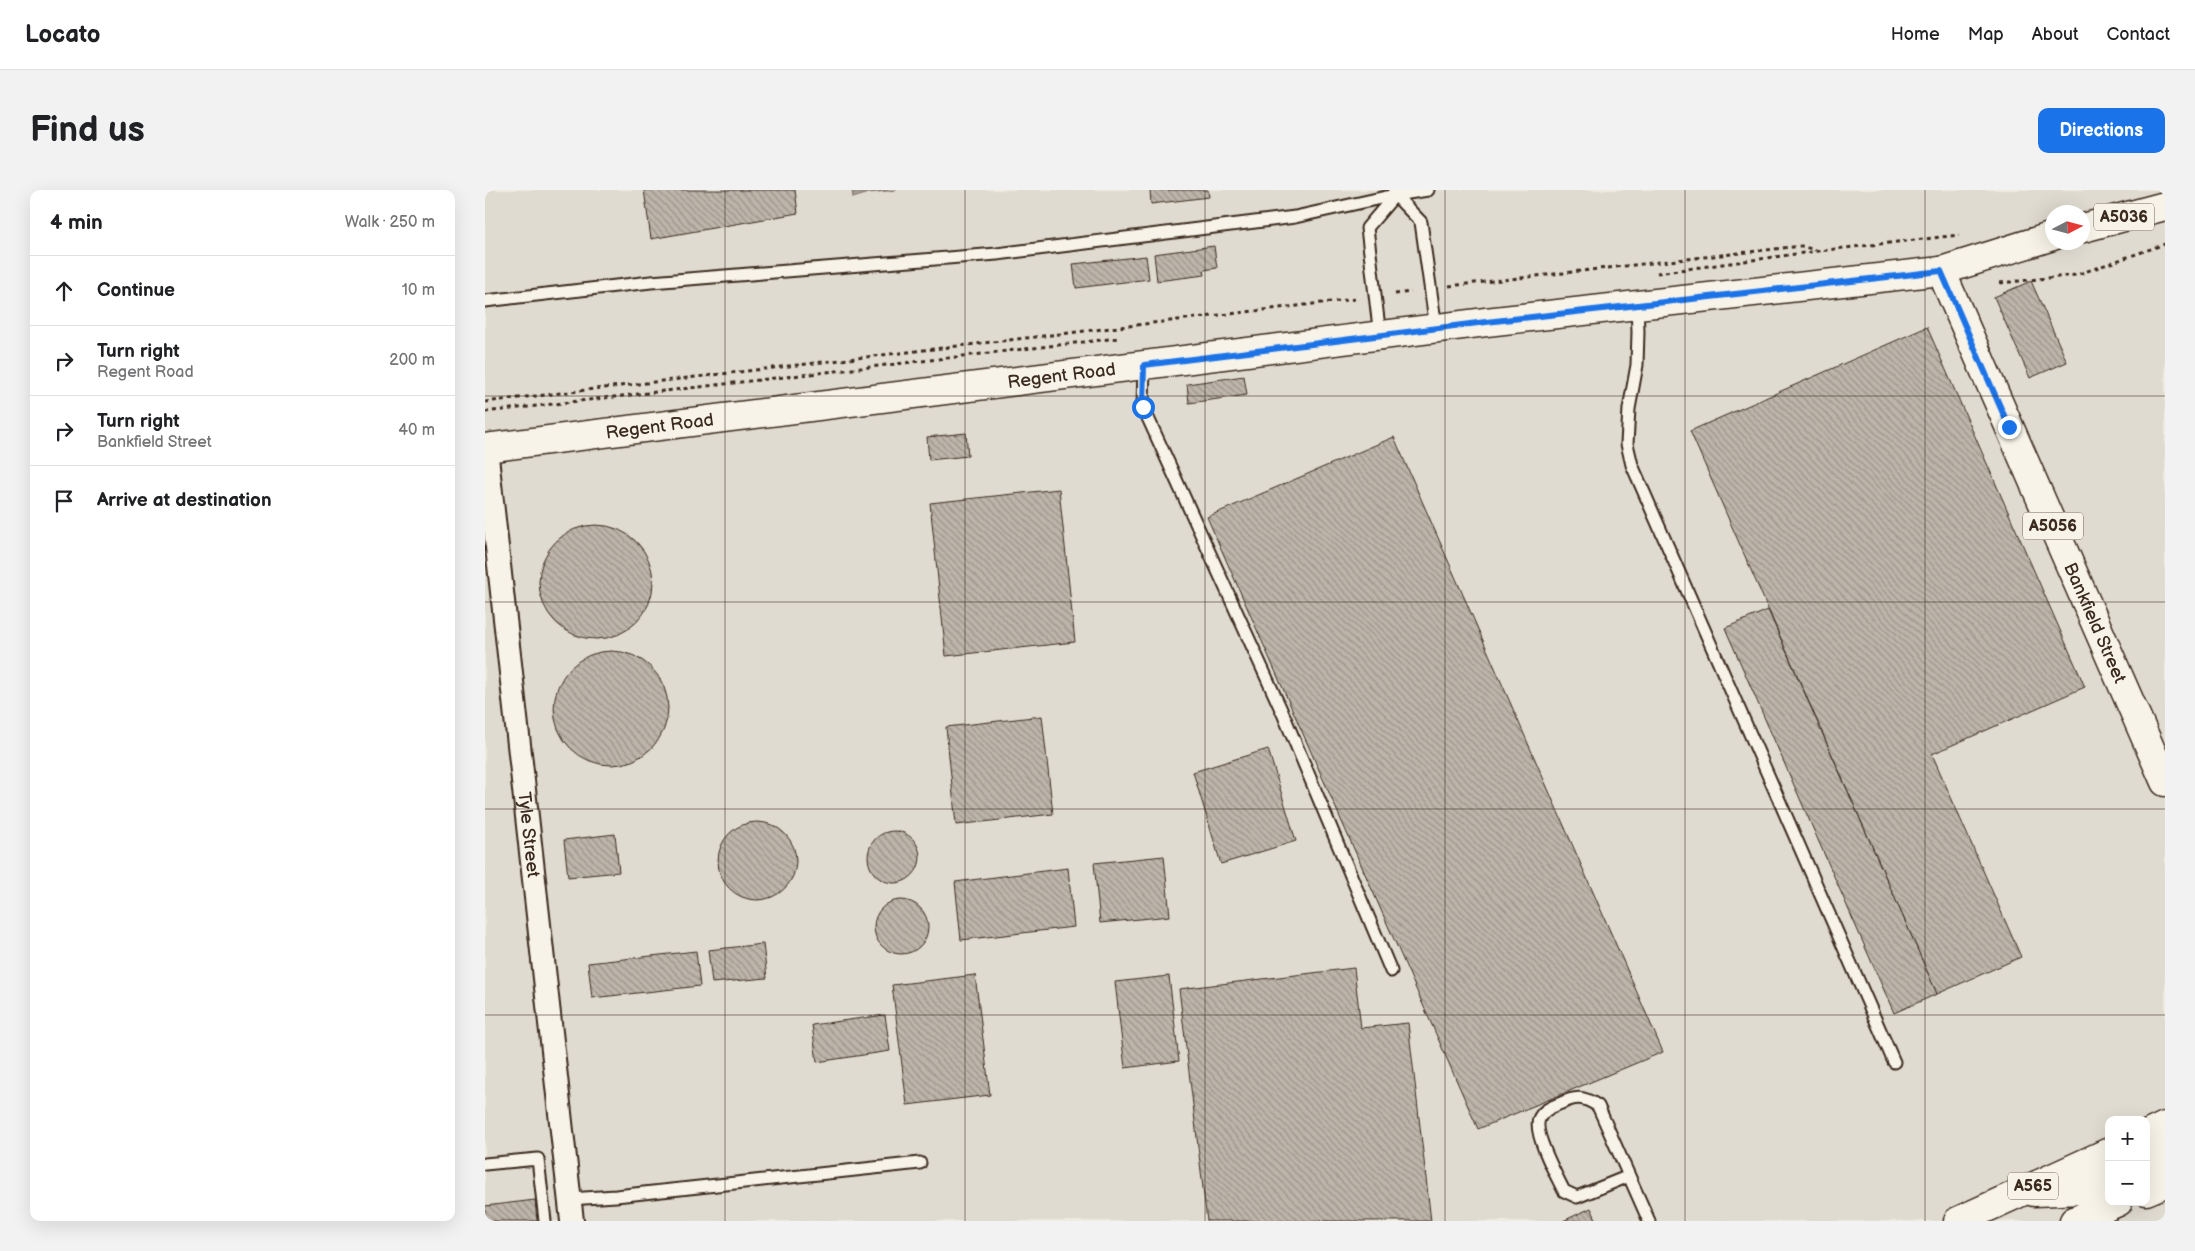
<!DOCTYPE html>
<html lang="en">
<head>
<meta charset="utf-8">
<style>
	body { margin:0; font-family:"Balsamiq Sans",sans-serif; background:#f2f2f2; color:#202124 }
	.controls { position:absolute; right:15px; bottom:15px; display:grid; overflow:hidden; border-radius:10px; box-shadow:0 5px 20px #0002 }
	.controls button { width:45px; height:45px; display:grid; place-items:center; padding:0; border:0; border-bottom:1px solid #e0e0e0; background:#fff; color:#202124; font:25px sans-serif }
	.compass { position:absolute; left:1560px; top:15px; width:45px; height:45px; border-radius:50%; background:#fff; box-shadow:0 5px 20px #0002; rotate:84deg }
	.stop { position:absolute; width:15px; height:15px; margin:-11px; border:4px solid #1a73e8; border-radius:50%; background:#fff }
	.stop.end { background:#1a73e8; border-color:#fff; box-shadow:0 1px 5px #0008 }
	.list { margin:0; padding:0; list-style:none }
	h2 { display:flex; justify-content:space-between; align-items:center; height:65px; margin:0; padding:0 20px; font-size:21px }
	h2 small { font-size:16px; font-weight:400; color:#757577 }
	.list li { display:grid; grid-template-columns:32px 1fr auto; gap:15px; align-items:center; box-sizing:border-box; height:70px; padding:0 20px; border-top:1px solid #e0e0e0 }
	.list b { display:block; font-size:19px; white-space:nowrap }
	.list p { margin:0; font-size:16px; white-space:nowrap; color:#757577 }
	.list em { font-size:16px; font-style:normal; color:#757577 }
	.icon { flex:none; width:28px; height:28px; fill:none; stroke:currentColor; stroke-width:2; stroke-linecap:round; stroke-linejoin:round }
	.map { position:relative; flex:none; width:1680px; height:1031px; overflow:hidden; border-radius:10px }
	header { display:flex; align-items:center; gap:30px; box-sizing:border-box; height:70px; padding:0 25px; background:#fff; border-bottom:1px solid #e0e0e0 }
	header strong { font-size:24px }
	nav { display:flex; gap:28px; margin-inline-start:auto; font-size:18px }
	.intro { display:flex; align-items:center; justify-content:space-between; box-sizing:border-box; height:120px; padding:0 30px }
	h1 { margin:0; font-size:35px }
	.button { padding:12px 22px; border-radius:10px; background:#1a73e8; color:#fff; font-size:18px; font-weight:700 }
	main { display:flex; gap:30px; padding:0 30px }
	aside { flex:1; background:#fff; border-radius:10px; box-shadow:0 5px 20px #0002 }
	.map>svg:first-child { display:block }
</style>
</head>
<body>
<header>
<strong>Locato</strong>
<nav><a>Home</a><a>Map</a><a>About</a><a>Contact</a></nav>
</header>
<div class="intro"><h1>Find us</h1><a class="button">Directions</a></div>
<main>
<aside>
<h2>4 min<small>Walk · 250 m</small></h2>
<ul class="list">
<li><svg class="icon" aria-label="ahead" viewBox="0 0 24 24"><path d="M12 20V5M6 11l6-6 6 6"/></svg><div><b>Continue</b></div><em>10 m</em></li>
<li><svg class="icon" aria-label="right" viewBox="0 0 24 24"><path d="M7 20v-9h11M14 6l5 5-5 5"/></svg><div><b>Turn right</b><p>Regent Road</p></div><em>200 m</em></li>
<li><svg class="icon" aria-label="right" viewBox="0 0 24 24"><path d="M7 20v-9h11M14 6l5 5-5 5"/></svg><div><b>Turn right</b><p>Bankfield Street</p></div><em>40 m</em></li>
<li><svg class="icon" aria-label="arrive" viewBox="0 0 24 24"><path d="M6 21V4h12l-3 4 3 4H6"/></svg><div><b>Arrive at destination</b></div></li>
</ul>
</aside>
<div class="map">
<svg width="1680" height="1031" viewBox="0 0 1680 1031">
	<defs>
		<pattern id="water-rules" width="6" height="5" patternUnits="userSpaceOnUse" patternTransform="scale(1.25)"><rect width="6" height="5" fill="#aaa296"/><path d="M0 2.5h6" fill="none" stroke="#8c847a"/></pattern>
		<pattern id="building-back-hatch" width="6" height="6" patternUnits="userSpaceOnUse" patternTransform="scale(1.25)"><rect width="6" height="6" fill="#bdb5aa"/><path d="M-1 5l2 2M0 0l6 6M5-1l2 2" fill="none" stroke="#9b938a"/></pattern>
	</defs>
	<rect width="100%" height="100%" fill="#efebe0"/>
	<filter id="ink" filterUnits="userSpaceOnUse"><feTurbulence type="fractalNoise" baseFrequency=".02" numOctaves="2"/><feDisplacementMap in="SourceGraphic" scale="10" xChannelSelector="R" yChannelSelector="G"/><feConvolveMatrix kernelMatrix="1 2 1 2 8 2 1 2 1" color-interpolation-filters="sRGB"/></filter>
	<g filter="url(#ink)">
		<path fill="#e0dbd0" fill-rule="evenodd" d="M0 0H1680V1031H0ZM1568 22H1598V52H1568ZM1624 930H1661V1012H1624Z"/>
		<path fill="url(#water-rules)" stroke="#7e7266" d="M367 0H412L384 3 368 8Z"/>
		<g fill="url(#building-back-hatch)" stroke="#3b2a1e">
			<path d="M159 0H310L313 23 166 49Z"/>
			<path d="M665 0H723L724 7 666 14Z"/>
			<path d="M729 56 732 78 719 80 720 85 672 91 669 64Z"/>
			<path d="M661 66 664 89 591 98 588 74Z"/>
			<path d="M1546 91 1582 172 1545 188 1509 107Z"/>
			<path d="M1442 137 1600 497 1447 564 1536 767 1452 804 1205 241Z"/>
			<path d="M759 186 762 205 704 213 702 194Z"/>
			<path d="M481 243 483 266 444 270 442 247Z"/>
			<path d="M909 247 1178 862 993 939 722 327Z"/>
			<path d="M574 299 590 452 461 466 445 313Z"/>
			<circle cx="111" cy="392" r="57"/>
			<path d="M1283 420 1452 804 1409 823 1240 438Z"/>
			<circle cx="126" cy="518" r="57"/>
			<path d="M557 526 568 624 471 635 461 537Z"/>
			<path d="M783 559 811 651 736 674 708 582Z"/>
			<circle cx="272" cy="671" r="39"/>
			<circle cx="409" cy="667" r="26"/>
			<path d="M130 644 134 682 83 687 79 650Z"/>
			<path d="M679 666 685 726 615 733 609 673Z"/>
			<path d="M583 678 589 737 476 750 470 692Z"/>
			<circle cx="416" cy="737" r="27"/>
			<path d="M278 754 282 788 227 793 223 760Z"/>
			<path d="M211 761 215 796 107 808 103 773Z"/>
			<path d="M869 778 876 838 923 833 946 1031H722L694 799Z"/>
			<path d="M490 785 505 905 422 915 407 795Z"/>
			<path d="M684 786 694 871 640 878 630 792Z"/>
			<path d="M400 825 405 861 332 872 327 835Z"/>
			<path d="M50 1010 52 1031H0V1016Z"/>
			<path d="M1106 1018 1112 1031H1078Z"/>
		</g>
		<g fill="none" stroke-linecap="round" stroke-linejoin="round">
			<g stroke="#3b2a1e" stroke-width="15">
				<g id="lane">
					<path d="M909 0 910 5 936 32 951 138"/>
					<path d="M0 111 166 92 512 64 810 27 910 5 943 0"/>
					<path d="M1152 115 1153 142 1152 175 1144 219 1142 254 1147 275 1409 872"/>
					<path d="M895 146 882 38 910 5"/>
					<path d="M659 175 658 217 799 526 906 781"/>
					<path d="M0 974 53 969 60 1031"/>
					<path d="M1144 986 1092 1007 1079 1001C1072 987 1048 943 1054 929 1058 920 1065 918 1074 914 1091 906 1098 906 1113 916L1164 1031"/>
					<path d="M84 1009 131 1006 435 973"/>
				</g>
			</g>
			<g stroke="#3b2a1e" stroke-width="26">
				<g id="street">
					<path id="s1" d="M1 258 87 1031"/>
				</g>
			</g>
			<g stroke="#3b2a1e" stroke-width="31">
				<g id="primary">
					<path d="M1598 38 1680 16"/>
					<path id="s2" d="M1456 81 1680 592"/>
					<path id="s3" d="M0 258 1001 132 1456 81 1568 46"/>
				</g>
			</g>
			<g stroke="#3b2a1e" stroke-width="31">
				<g id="highway">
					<path d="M1661 945 1680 936"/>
					<path d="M1661 973 1680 965"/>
					<path d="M1661 1001 1680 993"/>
					<path d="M1549 1002 1597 1000 1624 989"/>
					<path d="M1473 1031 1624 962"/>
					<path d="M1589 1031 1633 1012"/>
				</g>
			</g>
			<g stroke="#3b2a1e" stroke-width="3" stroke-dasharray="4 4" stroke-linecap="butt">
				<path d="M1172 83 1333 61 1474 45"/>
				<path d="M1515 93 1591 85 1680 54"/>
				<path d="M964 96 1316 56 1330 60"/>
				<path d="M910 104 926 102"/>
				<path d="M0 212 871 109"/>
				<path d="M0 222 633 148"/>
			</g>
			<use href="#lane" stroke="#f7f3e8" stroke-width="11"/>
			<use href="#street" stroke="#f7f3e8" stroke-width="22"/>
			<use href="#primary" stroke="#f7f3e8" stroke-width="28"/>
			<use href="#highway" stroke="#f7f3e8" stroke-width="28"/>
		</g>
	</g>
	<g fill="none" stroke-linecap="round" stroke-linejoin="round" filter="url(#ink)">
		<path stroke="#1a73e8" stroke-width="6" d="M658 217 659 175 1001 132 1456 81 1524 237"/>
	</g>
	<path fill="none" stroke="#3b2a1e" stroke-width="1" stroke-opacity="0.55" d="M240 0V1031M480 0V1031M720 0V1031M960 0V1031M1200 0V1031M1440 0V1031M0 206H1680M0 412H1680M0 619H1680M0 825H1680"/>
	<g text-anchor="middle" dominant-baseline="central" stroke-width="4" stroke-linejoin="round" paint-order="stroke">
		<g fill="#f7f3e8" stroke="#73665b" stroke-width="1">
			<rect x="1609" y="13.5" width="60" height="27" rx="4"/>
			<rect x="1538" y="322.5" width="60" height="27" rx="4"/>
			<rect x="1523" y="982.5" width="50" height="27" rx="4"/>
		</g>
		<g font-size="16" font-weight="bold" fill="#3b2a1e">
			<text x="1639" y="27">A5036</text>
			<text x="1568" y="336">A5056</text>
			<text x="1548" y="996">A565</text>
		</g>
		<g font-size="18" fill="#3b2a1e" stroke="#f7f3e8">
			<text stroke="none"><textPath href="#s3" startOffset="581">Regent Road</textPath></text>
			<text stroke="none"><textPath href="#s3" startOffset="176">Regent Road</textPath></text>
			<text stroke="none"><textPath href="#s2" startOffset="384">Bankfield Street</textPath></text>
			<text stroke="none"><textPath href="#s1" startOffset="389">Tyle Street</textPath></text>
		</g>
	</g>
</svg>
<div class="controls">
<button>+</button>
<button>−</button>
</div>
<svg class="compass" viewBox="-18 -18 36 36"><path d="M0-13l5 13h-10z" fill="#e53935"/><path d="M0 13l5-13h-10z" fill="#757577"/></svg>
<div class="stop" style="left:658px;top:217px"></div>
<div class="stop end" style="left:1524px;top:237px"></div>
</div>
</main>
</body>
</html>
